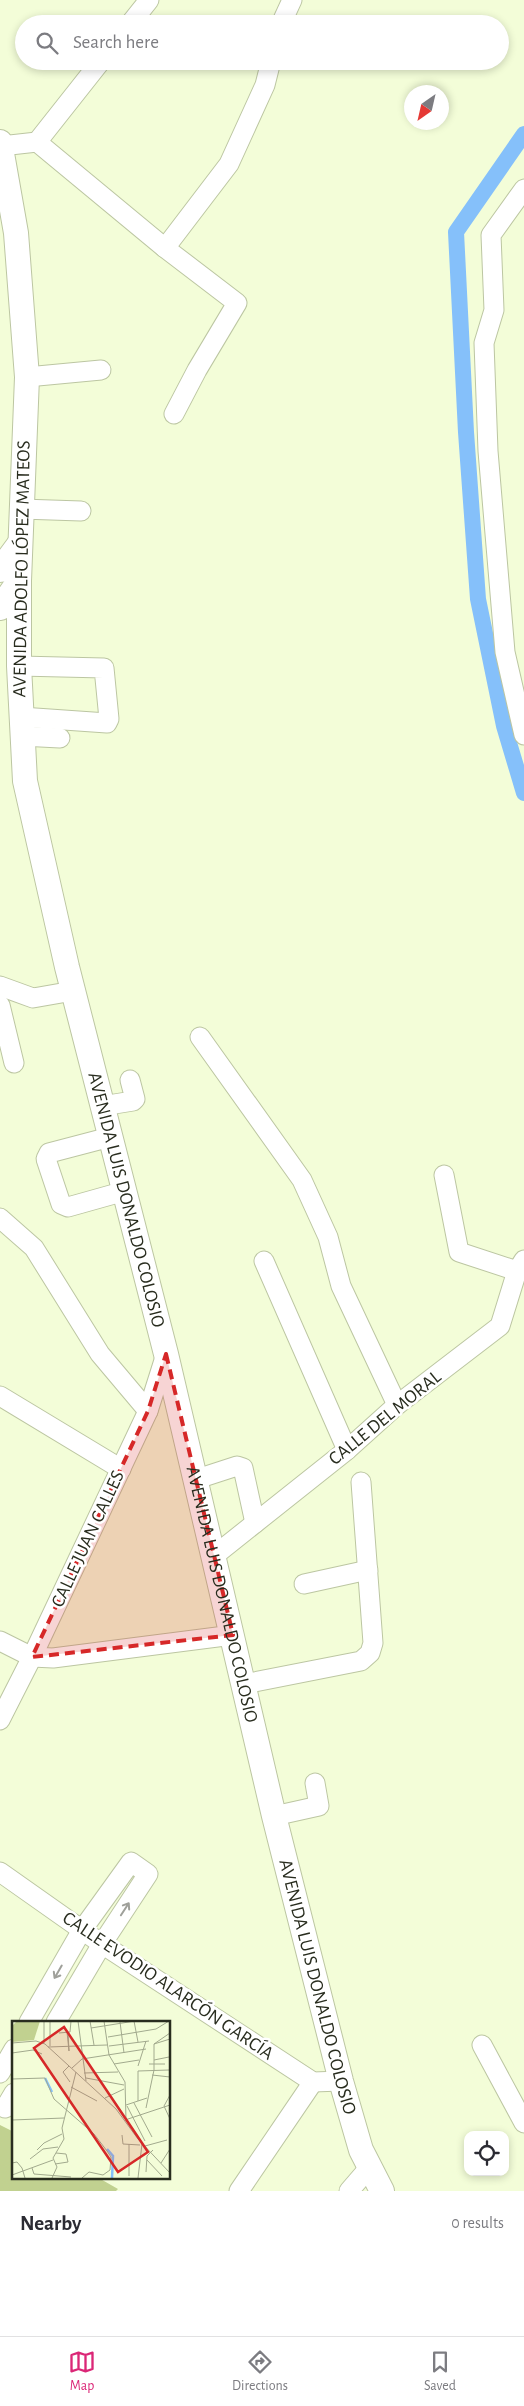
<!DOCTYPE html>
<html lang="en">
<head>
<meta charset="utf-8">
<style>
	body { margin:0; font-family:"Alegreya Sans",sans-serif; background:#f2f2f3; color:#2b2b33 }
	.controls { position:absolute; right:15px; bottom:15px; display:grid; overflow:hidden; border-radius:10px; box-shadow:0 2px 8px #0003 }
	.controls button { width:45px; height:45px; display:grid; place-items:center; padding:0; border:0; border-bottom:1px solid #e1e1e2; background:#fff; color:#2b2b33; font:25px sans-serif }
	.compass { position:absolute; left:404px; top:85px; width:45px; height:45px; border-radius:50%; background:#fff; box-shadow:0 2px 8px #0003; rotate:214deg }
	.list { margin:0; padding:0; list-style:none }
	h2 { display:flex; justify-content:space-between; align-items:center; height:65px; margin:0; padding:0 20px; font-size:21px }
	h2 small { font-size:16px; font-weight:400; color:#7c7c81 }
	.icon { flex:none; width:28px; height:28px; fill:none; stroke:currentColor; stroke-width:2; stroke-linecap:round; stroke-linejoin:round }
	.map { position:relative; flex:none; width:524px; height:2191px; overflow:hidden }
	.search { position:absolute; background:#fff; box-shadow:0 2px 8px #0003; left:15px; right:15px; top:15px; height:55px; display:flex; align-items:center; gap:12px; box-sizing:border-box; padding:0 18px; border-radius:28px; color:#7c7c81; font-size:19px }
	.sheet { height:145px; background:#fff }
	nav { display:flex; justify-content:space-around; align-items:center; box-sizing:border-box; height:70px; border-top:1px solid #e1e1e2; background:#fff; font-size:14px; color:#7c7c81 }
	nav a { display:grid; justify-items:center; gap:2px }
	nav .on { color:#db2777 }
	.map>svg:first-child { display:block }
</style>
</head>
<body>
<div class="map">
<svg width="524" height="2191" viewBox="0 0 524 2191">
	<rect width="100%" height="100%" fill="#f3fdd8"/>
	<path fill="#c1d190" d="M0 2125 14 2132V2177H97L118 2189 116 2191H0Z"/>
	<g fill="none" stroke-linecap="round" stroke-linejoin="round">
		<path stroke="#85c0fa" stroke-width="16" d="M524 134 456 232 466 432 478 599 504 726 524 793"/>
		<g stroke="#bcc6a2" stroke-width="21">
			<g id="minor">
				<path d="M130 24 149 0"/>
				<path d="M281 24 292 0"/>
				<path d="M37 142 165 248 237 303 197 370 174 414"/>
				<path d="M1 146 37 142 101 61"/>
				<path d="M524 189 491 235 494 310 484 343 488 451 505 652 524 735"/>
				<path d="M165 248 229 164 265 85 271 61"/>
				<path d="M27 377 101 370"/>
				<path d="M21 509 81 511"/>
				<path d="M19 666 104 668 109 719 107 723 21 717"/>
				<path d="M21 736 60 738"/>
				<path d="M0 986 33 998 73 991"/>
				<path d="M0 1005 14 1063"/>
				<path d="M200 1037 302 1180 328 1237 341 1286 397 1405"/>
				<path d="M102 1106 133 1101 135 1099 130 1080"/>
				<path d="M110 1137 49 1153 46 1159 61 1204 68 1207 125 1191"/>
				<path d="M444 1175 459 1252 517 1271"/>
				<path d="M0 1218 34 1248 100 1354 148 1411"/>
				<path d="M264 1261 347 1450"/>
				<path d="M0 1396 121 1469"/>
				<path d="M197 1479 237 1466 243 1468 255 1523"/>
				<path d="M215 1555 347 1450 397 1405 500 1326 517 1271 524 1260"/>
				<path d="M304 1584 368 1570"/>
				<path d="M0 1641 32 1657 53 1658 233 1635"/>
				<path d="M244 1684 361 1661 370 1653 373 1643 361 1482"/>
				<path d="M0 1720 32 1657 148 1411 166 1354"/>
				<path d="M274 1816 319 1806 315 1783"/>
				<path d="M0 1872 102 1944 313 2082 341 2081"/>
				<path d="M29 2022 82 1930 131 1862 148 1874 102 1944 56 2022"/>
				<path d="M482 2045 524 2123"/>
				<path d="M0 2073 14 2049"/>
				<path d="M5 2108 14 2093"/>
				<path d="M239 2191 313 2082"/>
				<path d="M349 2191 368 2169"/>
			</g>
		</g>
		<g stroke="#bcc6a2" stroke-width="26">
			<g id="major">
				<path id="s1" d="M0 142 16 233 27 377 19 581V666L25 781 67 967 166 1354 274 1816 341 2081 361 2150 382 2191"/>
				<path d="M0 570 20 543"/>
				<path d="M0 608 19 581"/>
			</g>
		</g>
		<use href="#minor" stroke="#fff" stroke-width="19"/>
		<use href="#major" stroke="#fff" stroke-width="24"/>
	</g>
	<defs><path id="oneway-shaft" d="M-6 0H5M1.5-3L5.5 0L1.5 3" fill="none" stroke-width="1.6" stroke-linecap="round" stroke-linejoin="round" transform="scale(1.25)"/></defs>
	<g stroke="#9fa09a">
		<use href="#oneway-shaft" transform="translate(125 1909) rotate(-57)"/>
		<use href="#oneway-shaft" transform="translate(58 1972) rotate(120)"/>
	</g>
	<path fill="#d62828" fill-opacity="0.2" stroke="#d62828" stroke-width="4" stroke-dasharray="10 6" stroke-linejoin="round" d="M166 1354 233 1635 32 1657 148 1411Z"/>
	<g text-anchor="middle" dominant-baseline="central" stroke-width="5" stroke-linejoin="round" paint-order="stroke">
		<g font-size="19" fill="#292d1f" stroke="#fff">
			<text transform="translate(22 569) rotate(-89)">AVENIDA ADOLFO LÓPEZ MATEOS</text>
			<text stroke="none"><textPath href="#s1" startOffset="1072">AVENIDA LUIS DONALDO COLOSIO</textPath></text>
			<text transform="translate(385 1418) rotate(-39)">CALLE DEL MORAL</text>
			<text transform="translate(88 1539) rotate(-65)">CALLE JUAN CALLES</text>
			<text stroke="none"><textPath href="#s1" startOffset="1478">AVENIDA LUIS DONALDO COLOSIO</textPath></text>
			<text transform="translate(168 1986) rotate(34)">CALLE EVODIO ALARCÓN GARCÍA</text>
			<text stroke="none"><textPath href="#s1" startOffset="1882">AVENIDA LUIS DONALDO COLOSIO</textPath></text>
		</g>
	</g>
	<g transform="translate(12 2021)">
		<rect width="158" height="158" fill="#f3fdd8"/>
		<path d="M5 0H28L22 19 0 21V5Z" fill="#c1d190"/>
		<path fill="none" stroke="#85c0fa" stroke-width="2.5" d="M33 57 40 71M95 128 101 135 100 157"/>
		<path fill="none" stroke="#a2aa8e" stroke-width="1" d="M66 0 74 60M78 0 82 24M92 0 97 34 113 61 114 99M122 0 126 21M108 1 112 32M79 7 123 0M55 11 57 30 56 11M47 12 58 11 59 0M96 16 144 8 157 0M0 22 24 20 33 23 104 88 126 118 158 152M32 22V1M142 23 158 12M38 25V0M97 25 137 20M36 26 95 24M158 30V52M0 32 21 29 30 33M142 39 157 36M102 43 127 39M137 43H153M57 45 51 51 58 61M126 45 134 20M60 47 70 38 134 28M72 52 106 51M140 54 158 56M74 57 112 64M0 58 33 57 42 78 82 113 95 130 99 136 98 149 91 154 77 151 70 157M59 66 85 80M158 74 152 85 158 98M93 77 112 68M126 80V50L157 49M122 82 140 116M114 84 135 77M115 85 133 120M134 87 142 49V23L158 18M0 99 52 97M113 99 158 84M110 114 111 123 128 124M117 123V155M133 125 155 119M25 129 32 122 50 113M18 138 31 128 46 126M135 139 150 155M0 142 5 141 10 147 13 157M149 142 158 128M43 143 56 141 54 133 44 132M20 147 22 153 59 156M134 151 135 135 141 129M0 154 41 139M40 157 45 146 41 137 52 118 50 107 64 51M126 157 130 123"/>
		<path fill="#d62828" fill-opacity="0.15" stroke="#d62828" stroke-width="2.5" d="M52 6 136 131 106 151 22 27Z"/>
		<rect width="158" height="158" fill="none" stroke="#292d1f" stroke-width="2.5"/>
	</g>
</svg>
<div class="controls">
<button><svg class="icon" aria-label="locate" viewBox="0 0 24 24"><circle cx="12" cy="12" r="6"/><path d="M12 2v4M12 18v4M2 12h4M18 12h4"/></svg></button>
</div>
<svg class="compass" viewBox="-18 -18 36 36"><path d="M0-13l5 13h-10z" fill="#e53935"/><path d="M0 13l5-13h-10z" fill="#7c7c81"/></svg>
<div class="search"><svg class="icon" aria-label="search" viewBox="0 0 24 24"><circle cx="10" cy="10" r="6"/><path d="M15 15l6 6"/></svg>Search here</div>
</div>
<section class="sheet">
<h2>Nearby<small>0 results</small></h2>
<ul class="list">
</ul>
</section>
<nav>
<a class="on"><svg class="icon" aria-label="map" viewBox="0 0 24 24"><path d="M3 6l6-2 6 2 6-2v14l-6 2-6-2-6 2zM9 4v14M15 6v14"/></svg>Map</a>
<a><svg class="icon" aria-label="directions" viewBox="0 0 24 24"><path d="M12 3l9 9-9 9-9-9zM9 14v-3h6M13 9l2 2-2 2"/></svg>Directions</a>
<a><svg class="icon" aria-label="saved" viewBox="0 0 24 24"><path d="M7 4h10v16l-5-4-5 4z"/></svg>Saved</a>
</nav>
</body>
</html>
